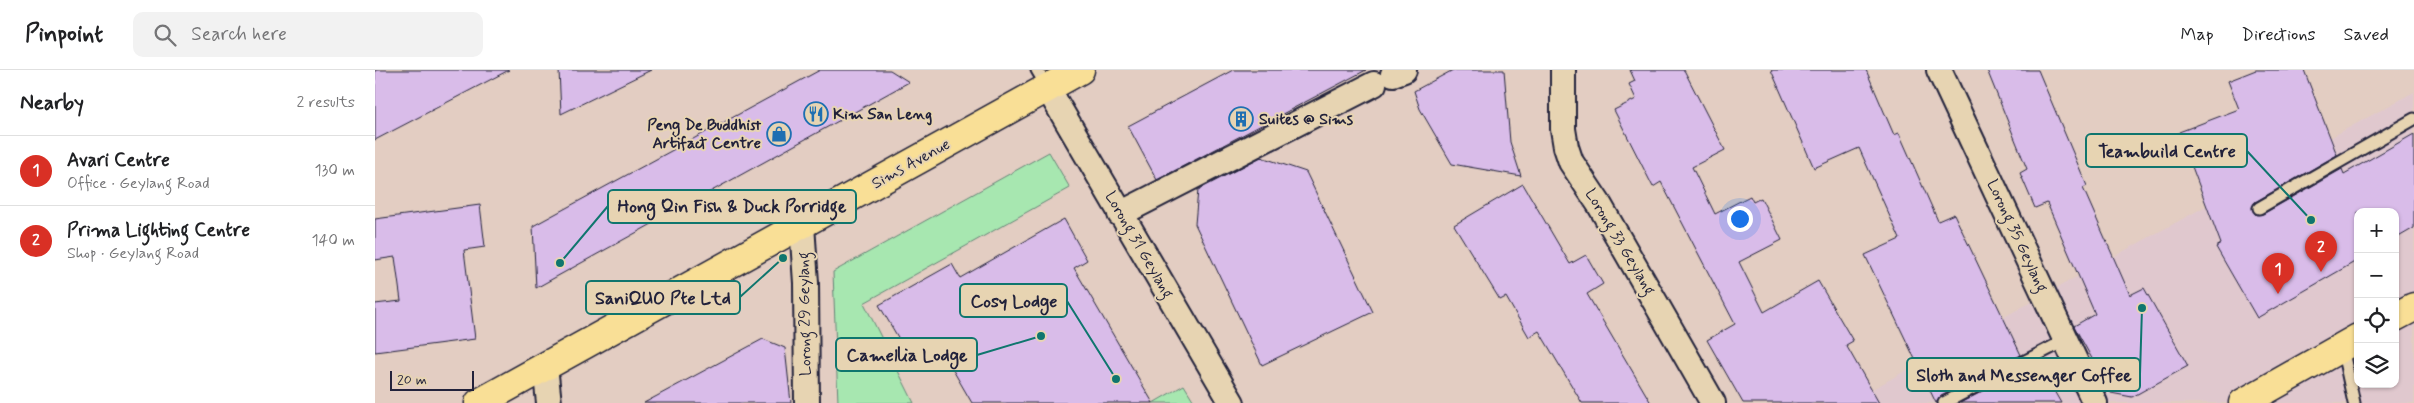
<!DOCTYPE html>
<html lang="en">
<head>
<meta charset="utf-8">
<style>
	body { margin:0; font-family:Mynerve,sans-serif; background:#f2f2f2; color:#202124 }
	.controls { position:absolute; right:15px; bottom:15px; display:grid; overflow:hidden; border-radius:10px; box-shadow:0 1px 4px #0004 }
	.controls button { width:45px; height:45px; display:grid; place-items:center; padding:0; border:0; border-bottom:1px solid #e0e0e0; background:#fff; color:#202124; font:25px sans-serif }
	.scale { position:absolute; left:15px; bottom:12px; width:84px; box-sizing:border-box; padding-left:5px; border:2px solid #22223b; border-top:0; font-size:14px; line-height:18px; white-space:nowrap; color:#22223b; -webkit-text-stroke:4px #e7d4b2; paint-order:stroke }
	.you { position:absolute; left:1364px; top:148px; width:18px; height:18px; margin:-12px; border:4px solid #fff; border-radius:50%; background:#1a73e8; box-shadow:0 0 0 8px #1a73e833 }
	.badge { display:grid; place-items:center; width:32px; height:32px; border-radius:50%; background:#d93025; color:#fff; font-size:16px; font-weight:700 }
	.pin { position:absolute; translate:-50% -41px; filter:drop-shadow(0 1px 2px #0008) }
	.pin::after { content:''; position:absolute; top:26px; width:18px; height:15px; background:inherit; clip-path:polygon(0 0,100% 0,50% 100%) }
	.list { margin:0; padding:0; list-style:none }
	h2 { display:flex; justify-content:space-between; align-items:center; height:65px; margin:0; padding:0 20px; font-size:21px }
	h2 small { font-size:16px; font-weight:400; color:#757577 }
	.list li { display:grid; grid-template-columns:32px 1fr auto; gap:15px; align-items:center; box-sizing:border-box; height:70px; padding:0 20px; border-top:1px solid #e0e0e0 }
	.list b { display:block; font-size:19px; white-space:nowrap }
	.list p { margin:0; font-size:16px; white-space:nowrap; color:#757577 }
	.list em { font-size:16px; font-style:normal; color:#757577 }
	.icon { flex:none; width:28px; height:28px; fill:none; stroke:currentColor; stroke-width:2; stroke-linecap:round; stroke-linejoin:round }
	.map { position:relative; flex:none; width:2039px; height:333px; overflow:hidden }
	header { display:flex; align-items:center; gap:30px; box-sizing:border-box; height:70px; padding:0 25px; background:#fff; border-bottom:1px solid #e0e0e0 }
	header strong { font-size:24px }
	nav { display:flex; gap:28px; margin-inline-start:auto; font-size:18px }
	.search { width:350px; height:45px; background:#f2f2f2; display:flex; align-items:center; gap:12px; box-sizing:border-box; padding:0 18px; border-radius:10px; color:#757577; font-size:19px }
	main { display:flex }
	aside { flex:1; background:#fff }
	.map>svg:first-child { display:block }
</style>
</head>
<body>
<header>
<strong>Pinpoint</strong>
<div class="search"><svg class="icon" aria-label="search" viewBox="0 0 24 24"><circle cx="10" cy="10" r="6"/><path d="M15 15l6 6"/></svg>Search here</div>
<nav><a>Map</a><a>Directions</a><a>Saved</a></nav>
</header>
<main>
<aside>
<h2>Nearby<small>2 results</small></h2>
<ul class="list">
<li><span class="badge">1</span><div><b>Avari Centre</b><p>Office · Geylang Road</p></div><em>130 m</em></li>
<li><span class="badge">2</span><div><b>Prima Lighting Centre</b><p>Shop · Geylang Road</p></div><em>140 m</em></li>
</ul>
</aside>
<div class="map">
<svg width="2039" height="333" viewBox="0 0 2039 333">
	<rect width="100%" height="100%" fill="#e3cdc2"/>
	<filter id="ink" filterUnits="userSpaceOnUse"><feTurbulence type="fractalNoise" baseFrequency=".02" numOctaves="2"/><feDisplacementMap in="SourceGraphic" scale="10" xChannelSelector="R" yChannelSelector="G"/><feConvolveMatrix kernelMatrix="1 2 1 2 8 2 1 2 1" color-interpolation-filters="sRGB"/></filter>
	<g filter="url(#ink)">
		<path fill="#e0c8ce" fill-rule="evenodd" d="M2039 22V333H1472ZM1983 142H2020V314H1983Z"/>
		<g fill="#a7e7b0" stroke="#648476">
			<path d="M674 82 695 118 489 233 539 333H463L458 202Z"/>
			<path d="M809 315 820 333H778Z"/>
		</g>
		<g fill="#d9bce9" stroke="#22223b">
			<path d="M0 0H134L0 70Z"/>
			<path d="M184 0H276L186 44Z"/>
			<path d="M445 0H515L534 12 161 218 158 156Z"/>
			<path d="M858 0H991L782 110 753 56Z"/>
			<path d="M1078 0H1129L1135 72 1146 106 1077 94 1045 39 1039 21Z"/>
			<path d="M1255 0H1309L1350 80 1317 97 1340 144 1375 126 1378 132 1386 128 1407 170 1364 192 1389 242 1443 211 1478 271 1471 275 1504 333H1368L1332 270 1360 254 1286 112 1278 117 1239 40 1261 29 1254 14 1260 11Z"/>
			<path d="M1396 0H1491L1519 65 1524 63 1563 151 1579 144 1646 285 1566 326 1561 333 1490 185 1525 169 1484 78 1439 98Z"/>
			<path d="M1612 0H1663L1712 116 1708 118 1755 225 1769 218 1813 296 1757 327 1736 323 1699 256 1720 244 1672 133 1660 138 1645 103 1652 99Z"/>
			<path d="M1881 0H1929L1962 85 1880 132 1877 138 1881 145 1888 144 1967 99 1969 104 2039 64V158L2020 169V142H1983V190L1882 248 1841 177 1846 174 1804 62 1864 39 1853 11Z"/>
			<path d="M886 87 931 102 998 242 887 295 820 154 823 120Z"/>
			<path d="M1148 114 1195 194 1211 185 1228 214 1212 224 1276 333H1207L1164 261 1154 267 1131 227 1125 230 1079 155Z"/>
			<path d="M105 135 110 177 89 180 100 269 0 282V234L26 231 20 187 0 190V149Z"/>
			<path d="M689 149 712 190 699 198 778 333H597L564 276 537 291 504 235 577 194 585 208Z"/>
			<path d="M388 269 410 278 416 333H269Z"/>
			<path d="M1663 293 1686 333H1585Z"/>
		</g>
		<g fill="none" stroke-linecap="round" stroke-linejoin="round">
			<g stroke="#22223b" stroke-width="15">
				<g id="lane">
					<path d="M662 0 672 17"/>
					<path d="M1884 138 2039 49"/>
					<path d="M1967 277 1979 333"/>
					<path d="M1569 333 1691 270"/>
				</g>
			</g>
			<g stroke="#22223b" stroke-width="28">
				<g id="street">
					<path d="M1188 0V59L1191 77 1196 92 1224 134 1338 333"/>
					<path d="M1564 0 1720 333"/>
					<path d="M1018 4 1029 0"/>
					<path d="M672 17 857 333"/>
					<path d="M745 144 999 14"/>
					<path d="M427 155 431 213 432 333"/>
					<path d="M170 296 174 333"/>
				</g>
			</g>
			<g stroke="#22223b" stroke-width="31">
				<g id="primary">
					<path d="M2020 247 2039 237"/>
					<path d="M104 333 705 0"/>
					<path d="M1868 333 1983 268"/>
				</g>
			</g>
			<use href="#lane" stroke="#e7d4b2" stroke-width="11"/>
			<use href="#street" stroke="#e7d4b2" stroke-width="24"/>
			<use href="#primary" stroke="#f9df96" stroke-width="28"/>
		</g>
	</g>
	<defs>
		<g id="restaurant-ring" transform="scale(1.25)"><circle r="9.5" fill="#e7d4b2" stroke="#1f6fb2" stroke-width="1.5"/><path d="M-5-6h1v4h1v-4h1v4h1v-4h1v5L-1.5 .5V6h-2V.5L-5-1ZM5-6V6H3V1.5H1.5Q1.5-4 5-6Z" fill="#1f6fb2"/></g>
		<g id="building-ring" transform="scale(1.25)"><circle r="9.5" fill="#e7d4b2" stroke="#1f6fb2" stroke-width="1.5"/><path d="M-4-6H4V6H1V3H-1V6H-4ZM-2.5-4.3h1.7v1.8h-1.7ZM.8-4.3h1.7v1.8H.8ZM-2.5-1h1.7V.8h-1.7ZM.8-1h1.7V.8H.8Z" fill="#1f6fb2"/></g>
		<g id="shop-ring" transform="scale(1.25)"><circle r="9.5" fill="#e7d4b2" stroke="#1f6fb2" stroke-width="1.5"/><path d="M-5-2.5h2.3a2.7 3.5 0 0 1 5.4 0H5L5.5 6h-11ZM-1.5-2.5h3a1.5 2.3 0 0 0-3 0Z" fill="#1f6fb2"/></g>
	</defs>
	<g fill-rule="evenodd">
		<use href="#restaurant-ring" x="441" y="44"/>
		<use href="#building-ring" x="866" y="49"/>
		<use href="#shop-ring" x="404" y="64"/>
	</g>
	<g text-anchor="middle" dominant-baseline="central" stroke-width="4" stroke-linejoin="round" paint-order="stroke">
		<g font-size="16" font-weight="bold" fill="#22223b" stroke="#e7d4b2" text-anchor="start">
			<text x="458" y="44">Kim San Leng</text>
			<text x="884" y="49">Suites @ Sims</text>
			<text x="386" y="55" text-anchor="end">Peng De Buddhist<tspan x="386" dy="18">Artifact Centre</tspan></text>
		</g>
		<g font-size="16" fill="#22223b" stroke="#e7d4b2">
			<text transform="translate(536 94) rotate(-29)">Sims Avenue</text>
			<text transform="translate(1642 166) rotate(65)">Lorong 35 Geylang</text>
			<text transform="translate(1245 172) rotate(59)">Lorong 33 Geylang</text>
			<text transform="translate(764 175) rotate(60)">Lorong 31 Geylang</text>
			<text transform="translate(430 244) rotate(-91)">Lorong 29 Geylang</text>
		</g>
	</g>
	<path fill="none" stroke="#0f766e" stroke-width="2" d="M1936 150L1872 81M185 193L233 136M408 188L365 227M741 309L692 231M666 266L602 285M1767 238L1765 304"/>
	<g fill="#0f766e" stroke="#e7d4b2" stroke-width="2">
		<circle cx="1936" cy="150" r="5"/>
		<circle cx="185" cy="193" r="5"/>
		<circle cx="408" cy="188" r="5"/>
		<circle cx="741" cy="309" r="5"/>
		<circle cx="666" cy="266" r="5"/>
		<circle cx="1767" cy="238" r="5"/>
	</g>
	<g fill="#e7d4b2" stroke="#0f766e" stroke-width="2">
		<rect x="1711" y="64" width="161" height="33" rx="5"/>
		<rect x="233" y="120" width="248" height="33" rx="5"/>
		<rect x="211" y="211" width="154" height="33" rx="5"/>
		<rect x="585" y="214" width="107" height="33" rx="5"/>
		<rect x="461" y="268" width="141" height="33" rx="5"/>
		<rect x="1532" y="288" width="233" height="33" rx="5"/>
	</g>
	<g font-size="18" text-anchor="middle" font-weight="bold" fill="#22223b">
		<text x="1792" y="87">Teambuild Centre</text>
		<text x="357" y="142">Hong Qin Fish &amp; Duck Porridge</text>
		<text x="288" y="234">SaniQUO Pte Ltd</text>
		<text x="639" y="237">Cosy Lodge</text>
		<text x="532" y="291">Camellia Lodge</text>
		<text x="1649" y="311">Sloth and Messenger Coffee</text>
	</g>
</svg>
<div class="controls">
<button>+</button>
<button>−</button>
<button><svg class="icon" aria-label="locate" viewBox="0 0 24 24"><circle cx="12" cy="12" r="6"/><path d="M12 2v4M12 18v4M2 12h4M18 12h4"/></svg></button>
<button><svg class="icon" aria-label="layers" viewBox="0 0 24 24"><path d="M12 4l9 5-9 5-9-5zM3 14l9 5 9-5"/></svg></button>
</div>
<div class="scale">20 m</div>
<div class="you"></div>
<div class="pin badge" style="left:1903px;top:224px">1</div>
<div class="pin badge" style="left:1946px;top:202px">2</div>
</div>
</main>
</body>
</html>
